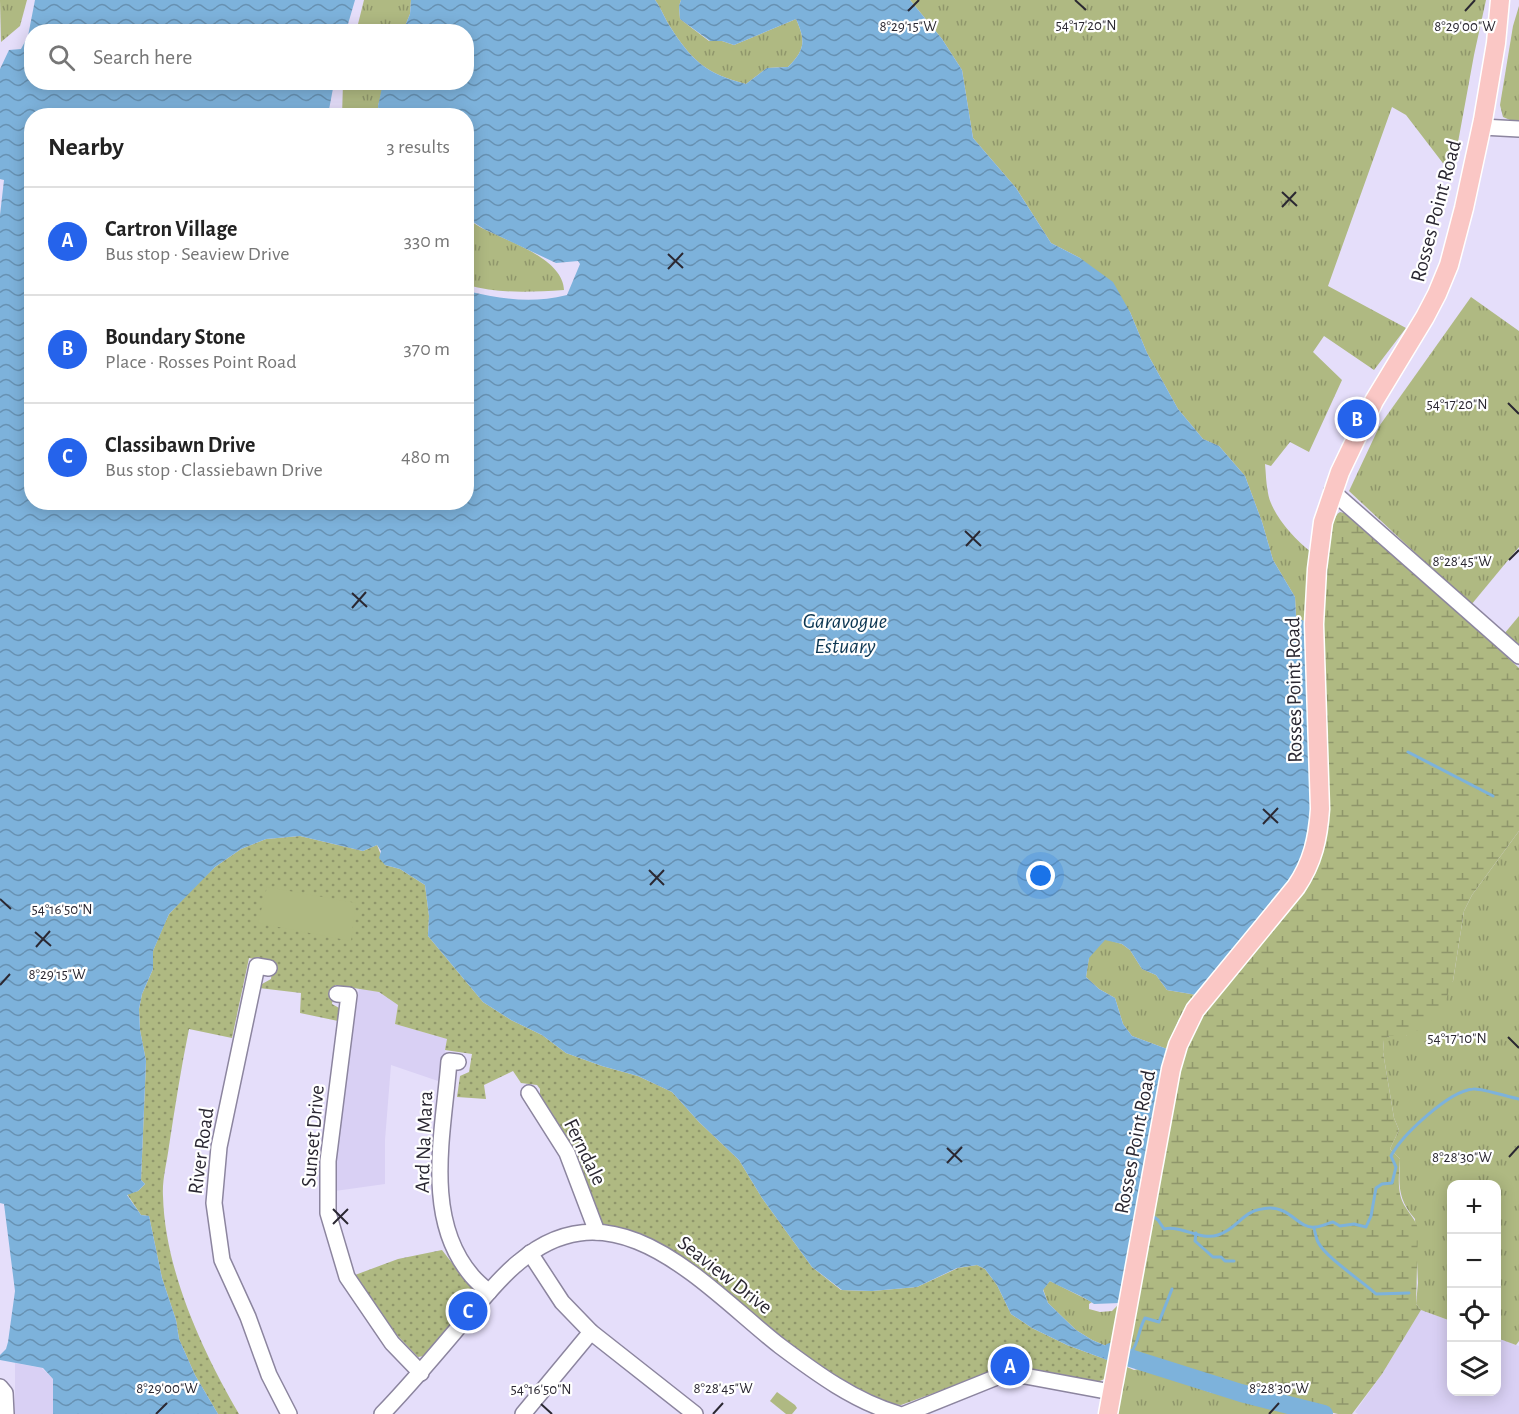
<!DOCTYPE html>
<html lang="en">
<head>
<meta charset="utf-8">
<style>
	body { margin:0; font-family:"Alegreya Sans",sans-serif; background:#f6f6f6; color:#222 }
	.controls { position:absolute; right:18px; bottom:18px; display:grid; overflow:hidden; border-radius:12px; box-shadow:0 3px 15px #0003 }
	.controls button { width:54px; height:54px; display:grid; place-items:center; padding:0; border:0; border-bottom:2px solid #e0e0e0; background:#fff; color:#222; font:30px sans-serif }
	.you { position:absolute; left:1041px; top:876px; width:21px; height:21px; margin:-15px; border:4px solid #fff; border-radius:50%; background:#1a73e8; box-shadow:0 0 0 9px #1a73e833 }
	.badge { display:grid; place-items:center; width:39px; height:39px; border-radius:50%; background:#2563eb; color:#fff; font-size:20px; font-weight:700 }
	.pin { position:absolute; translate:-50% -50%; border:3px solid #fff; box-shadow:0 2px 6px #0006 }
	.list { margin:0; padding:0; list-style:none }
	h2 { display:flex; justify-content:space-between; align-items:center; height:78px; margin:0; padding:0 24px; font-size:26px }
	h2 small { font-size:20px; font-weight:400; color:#767676 }
	.list li { display:grid; grid-template-columns:39px 1fr auto; gap:18px; align-items:center; box-sizing:border-box; height:108px; padding:0 24px; border-top:2px solid #e0e0e0 }
	.list b { display:block; font-size:22px; white-space:nowrap }
	.list p { margin:0; font-size:20px; white-space:nowrap; color:#767676 }
	.list em { font-size:20px; font-style:normal; color:#767676 }
	.icon { flex:none; width:33px; height:33px; fill:none; stroke:currentColor; stroke-width:2; stroke-linecap:round; stroke-linejoin:round }
	.map { position:relative; flex:none; width:1519px; height:1414px; overflow:hidden }
	.search { position:absolute; background:#fff; box-shadow:0 3px 15px #0003; left:24px; top:24px; width:450px; height:66px; display:flex; align-items:center; gap:15px; box-sizing:border-box; padding:0 21px; border-radius:24px; color:#767676; font-size:22px }
	.panel { position:absolute; background:#fff; box-shadow:0 3px 15px #0003; left:24px; top:108px; width:450px; height:402px; border-radius:24px }
	.map>svg:first-child { display:block }
</style>
</head>
<body>
<div class="map">
<svg width="1519" height="1414" viewBox="0 0 1519 1414">
	<defs>
		<pattern id="grass-tufts" width="24" height="20" patternUnits="userSpaceOnUse" patternTransform="scale(1.5)"><rect width="24" height="20" fill="#afb982"/><path d="M3 7l-1-3M5 7V3M7 7l1-3M15 17l-1-3M17 17v-4M19 17l1-3" fill="none" stroke="#8f966b"/></pattern>
		<pattern id="wetland-marsh" width="20" height="14" patternUnits="userSpaceOnUse" patternTransform="scale(1.5)"><rect width="20" height="14" fill="#afb982"/><path d="M1 5h8M5 5V1M11 12h8M15 12V8" fill="none" stroke="#8f966b"/></pattern>
		<pattern id="park-dots" width="8" height="8" patternUnits="userSpaceOnUse" patternTransform="scale(1.5)"><rect width="8" height="8" fill="#afb982"/><path d="M2 2h.1M6 6h.1" fill="none" stroke="#8f966b" stroke-width="1.8" stroke-linecap="round"/></pattern>
		<pattern id="water-waves" width="16" height="10" patternUnits="userSpaceOnUse" patternTransform="scale(1.5)"><rect width="16" height="10" fill="#7db2db"/><path d="M0 5q4-4 8 0t8 0" fill="none" stroke="#6791b2"/></pattern>
	</defs>
	<rect width="100%" height="100%" fill="#e5defa"/>
	<g fill="#d9d0f4">
		<path d="M359 988 379 992 398 1005 395 1024 447 1039 441 1082 391 1065 385 1140V1184L335 1191 336 1147Z"/>
		<path d="M1421 1310 1451 1321 1452 1392H1496L1497 1338 1519 1346V1414H1358L1355 1412 1382 1374Z"/>
		<path d="M15 1363 42 1368 53 1379V1414H15Z"/>
	</g>
	<g fill="url(#grass-tufts)">
		<path d="M0 0H27L20 26 1 42Z"/>
		<path d="M364 0H411L410 14 403 31 356 32Z"/>
		<path d="M655 0H681L679 6 680 19 709 41H722L734 45 796 19C806 41 805 50 788 67L767 68 746 84C706 74 691 60 669 25 664 17 661 8 655 0Z"/>
		<path d="M910 0H1486L1474 55 1452 175 1406 115 1392 107 1328 286 1406 328 1374 370 1324 336 1313 352 1342 380 1309 452 1290 442 1271 466 1265 464C1266 474 1266 484 1268 493 1271 513 1294 539 1310 551L1306 622 1296 617 1295 597 1273 560 1262 522 1245 476 1219 446 1203 439 1178 409 1147 353 1130 312 1080 258 1051 243 1016 188 973 138 962 70 942 39Z"/>
		<path d="M1519 6V120H1510L1503 117 1500 105 1513 26Z"/>
		<path d="M343 83H384L378 106 379 115 342 116Z"/>
		<path d="M466 218C473 222 479 227 486 230 510 242 563 259 564 290 531 292 499 294 467 285Z"/>
		<path d="M1471 297 1519 331V547L1471 605 1349 491 1380 425Z"/>
		<path d="M1519 616V648L1504 634Z"/>
		<path d="M1519 831V1341L1516 1345 1497 1338 1496 1184H1452L1451 1321 1421 1310 1416 1304 1418 1283 1415 1219C1397 1198 1399 1185 1400 1159L1390 1149 1399 1130 1394 1118 1383 1052 1384 1039 1390 1036H1406L1453 981 1464 911 1472 895Z"/>
		<path d="M1105 939 1122 944 1130 950 1142 969 1156 975 1167 990 1197 995 1179 1019 1167 1049 1132 1036 1123 1024 1115 998 1099 989 1086 977 1089 957Z"/>
		<path d="M1050 1281 1092 1302 1089 1304V1309L1100 1312 1112 1311 1120 1303 1111 1348 1092 1340 1076 1330 1048 1303 1043 1289Z"/>
		<path d="M1122 1365 1134 1370 1144 1368 1212 1393 1229 1394 1300 1414H1114Z"/>
	</g>
	<path fill="url(#wetland-marsh)" d="M1340 512 1352 515 1519 668V831L1472 895 1464 911 1453 981 1441 1012 1422 1028 1406 1036H1390L1384 1040 1383 1052 1394 1118 1399 1130 1390 1149 1400 1159C1399 1175 1396 1194 1406 1208 1411 1216 1415 1219 1418 1229L1416 1304 1421 1310 1382 1374 1352 1414H1338L1238 1390 1166 1362 1159 1363 1123 1353 1178 1065 1204 1010 1308 880 1325 583C1326 568 1328 518 1340 512Z"/>
	<g fill="url(#park-dots)">
		<path d="M300 836 363 851 377 845 385 865 400 869 425 885 429 916 428 936 483 1002 511 1020 542 1035 566 1053 602 1066 638 1076 672 1092 699 1122 739 1160 762 1198 812 1267 841 1290 872 1291 917 1287 958 1268 977 1265 985 1269 997 1285 1011 1314 1032 1328 1067 1345 1110 1361 1107 1378 1095 1383 1006 1367 901 1405 892 1404 841 1381 799 1352 734 1297 669 1249 645 1238 606 1228 600 1222 540 1099V1089L537 1085 521 1083 513 1071 484 1085 486 1099 457 1097 460 1076 469 1072 472 1054 445 1050 447 1039 395 1024 398 1005 379 992 335 985 332 1004 341 1009 338 1021 300 1013 301 993 259 988 262 984 271 979 273 962 249 958 232 1038 189 1029C181 1068 175 1107 169 1146 167 1162 162 1180 163 1196 165 1271 202 1350 239 1414H218L195 1375 179 1339 176 1320 162 1278 149 1216 141 1215 127 1194 138 1191 145 1184 141 1180 146 1061 140 1030 139 1009 142 994 153 969V951L163 927 169 914 200 881 215 867 241 849 266 839Z"/>
		<path d="M442 1250 474 1291V1297L424 1356 418 1357 394 1332 355 1275 398 1259Z"/>
	</g>
	<g fill="#afb982">
		<path d="M267 887 356 903 351 941 258 923Z"/>
		<path d="M777 1392 795 1405 797 1408 792 1414H786L770 1401Z"/>
	</g>
	<path fill="url(#water-waves)" d="M35 0H355L346 31 32 32V82L334 83 328 115 32 116V502H466L467 291C503 299 530 304 567 295L580 264 578 261 556 263 484 229 467 218 466 116 379 115 378 106 383 83 466 82V32L403 31 410 14 411 0H655C661 8 664 17 669 25 691 60 706 74 746 84L767 68 788 67C805 50 806 41 796 19L734 45 722 41H710L680 19 679 6 681 0H910L942 39 962 70 973 138 1016 188 1051 243 1080 258 1113 282 1130 312 1147 353 1178 409 1203 439 1219 446 1245 476 1262 522 1273 560 1295 597 1296 617 1306 622 1312 767 1311 816 1305 857 1288 885 1197 995 1167 990 1156 975 1142 969 1130 950 1122 944 1105 940 1089 958 1086 977 1099 989 1115 998 1123 1024 1132 1036 1167 1049 1120 1303 1094 1304C1082 1295 1064 1289 1050 1281L1043 1290 1048 1303 1076 1330 1092 1340 1111 1348 1110 1361 1067 1345 1032 1328 1011 1314 997 1285 985 1269 977 1265 957 1268 917 1287 872 1291 842 1290 812 1267 762 1198 739 1160 699 1122 672 1092 638 1076 602 1066 566 1053 542 1035 511 1020 483 1002 428 936 429 916 425 885 400 869 385 865 379 858 381 851 377 845 363 851 300 836 266 839 241 849 215 867 169 914 153 951V969L142 994 139 1009 140 1030 146 1061 141 1180 145 1184 138 1191 127 1195 141 1215 149 1216 162 1278 176 1320 179 1339 195 1375 218 1414H53V1379L43 1368 0 1360V1355L6 1349 8 1342 15 1291 4 1204 0 1203V215L4 180 0 179V69L9 50 21 49 28 36Z"/>
	<g fill="none" stroke-linecap="round" stroke-linejoin="round">
		<g stroke="#7db2db" stroke-width="3">
			<path d="M1408 752 1493 796"/>
			<path d="M1150 1214 1158 1220 1164 1229C1182 1225 1200 1241 1218 1235 1241 1227 1241 1209 1270 1208 1291 1208 1299 1229 1315 1227 1321 1227 1328 1223 1333 1222L1340 1226 1354 1224 1366 1227 1371 1216 1376 1188 1382 1184 1392 1183 1396 1167 1391 1156C1402 1135 1449 1091 1473 1089 1482 1088 1508 1097 1519 1099"/>
			<path d="M1314 1228C1315 1232 1316 1238 1318 1242 1326 1258 1361 1280 1376 1294L1409 1293"/>
			<path d="M1196 1233 1195 1241 1213 1257H1221L1225 1261H1234"/>
			<path d="M1128 1357C1140 1342 1137 1333 1145 1318L1159 1322 1172 1289"/>
		</g>
		<path stroke="#7db2db" stroke-width="18" d="M1111 1352 1241 1393 1324 1414"/>
		<g stroke="#8c859f" stroke-width="18">
			<g id="minor">
				<path d="M1482 127 1519 129"/>
				<path d="M1332 491 1519 656"/>
				<path d="M269 968 257 966 219 1147 214 1203 222 1260 248 1317 269 1375 289 1414"/>
				<path d="M337 994 349 995 328 1161V1213L347 1277 392 1343 421 1373"/>
				<path d="M458 1062 449 1061C444 1130 422 1218 472 1276 477 1282 483 1287 489 1292"/>
				<path d="M529 1093 567 1153 597 1232"/>
				<path d="M530 1253 562 1302 591 1332 695 1414"/>
				<path d="M0 1387 5 1393 6 1414"/>
				<path d="M382 1414C413 1382 440 1349 469 1315 485 1297 500 1277 519 1262 616 1179 707 1289 780 1346 816 1373 854 1401 898 1414"/>
				<path d="M523 1414 591 1332"/>
				<path d="M905 1414 1002 1375 1025 1376 1111 1392"/>
			</g>
		</g>
		<g stroke="#fff" stroke-width="21">
			<path id="major" d="M1108 1414 1171 1069 1178 1045 1195 1010 1296 887C1313 862 1318 838 1320 809L1314 624 1317 569 1323 522 1340 472 1374 401 1425 317 1437 294 1449 265 1464 208 1483 120 1496 43 1500 0"/>
		</g>
		<use href="#minor" stroke="#fff" stroke-width="15"/>
		<use href="#major" stroke="#fac7c5" stroke-width="18"/>
	</g>
	<path fill="none" stroke="#2b2832" stroke-width="2" d="M1075 0 1086 10M908 11 919 0M1465 11 1475 0M1282 192 1297 206M1282 207 1296 192M668 254 683 268M668 269 683 253M1508 403 1519 414M965 531 981 546M966 546 980 531M1509 560 1519 550M352 593 367 607M352 608 366 592M1263 809 1278 823M1263 824 1278 808M649 870 664 885M650 885 664 870M0 899 11 909M35 932 51 946M36 947 50 931M0 985 10 974M1508 1037 1519 1048M947 1148 962 1162M1509 1157 1519 1146M947 1163 962 1147M333 1209 348 1224M333 1224 348 1209M541 1404 552 1414M156 1414 167 1403M713 1414 723 1403M1269 1414 1279 1403"/>
	<g text-anchor="middle" dominant-baseline="central" stroke-width="4.5" stroke-linejoin="round" paint-order="stroke">
		<g font-size="21" fill="#2b2832" stroke="#fff">
			<text transform="translate(1436 211) rotate(-75)">Rosses Point Road</text>
			<text transform="translate(1294 690) rotate(-91)">Rosses Point Road</text>
			<text transform="translate(313 1136) rotate(-85)">Sunset Drive</text>
			<text transform="translate(424 1142) rotate(-88)">Ard Na Mara</text>
			<text transform="translate(1135 1142) rotate(-79)">Rosses Point Road</text>
			<text transform="translate(201 1151) rotate(-82)">River Road</text>
			<text transform="translate(585 1152) rotate(64)">Ferndale</text>
			<text transform="translate(725 1275) rotate(38)">Seaview Drive</text>
		</g>
		<g font-size="22" font-style="italic" fill="#0d3753" stroke="#fff">
			<text x="845" y="621">Garavogue<tspan x="845" dy="25">Estuary</tspan></text>
		</g>
	</g>
	<g font-size="15" text-anchor="middle" fill="#2b2832" stroke="#fff" stroke-width="4.5" stroke-linejoin="round" paint-order="stroke">
		<text x="1086" y="30">54°17'20"N</text>
		<text x="908" y="31">8°29'15"W</text>
		<text x="1465" y="31">8°29'00"W</text>
		<text x="1457" y="409">54°17'20"N</text>
		<text x="1462" y="566">8°28'45"W</text>
		<text x="62" y="914">54°16'50"N</text>
		<text x="57" y="979">8°29'15"W</text>
		<text x="1457" y="1043">54°17'10"N</text>
		<text x="1462" y="1162">8°28'30"W</text>
		<text x="167" y="1393">8°29'00"W</text>
		<text x="723" y="1393">8°28'45"W</text>
		<text x="1279" y="1393">8°28'30"W</text>
		<text x="541" y="1394">54°16'50"N</text>
	</g>
</svg>
<div class="controls">
<button>+</button>
<button>−</button>
<button><svg class="icon" aria-label="locate" viewBox="0 0 24 24"><circle cx="12" cy="12" r="6"/><path d="M12 2v4M12 18v4M2 12h4M18 12h4"/></svg></button>
<button><svg class="icon" aria-label="layers" viewBox="0 0 24 24"><path d="M12 4l9 5-9 5-9-5zM3 14l9 5 9-5"/></svg></button>
</div>
<div class="you"></div>
<div class="pin badge" style="left:1010px;top:1366px">A</div>
<div class="pin badge" style="left:1357px;top:419px">B</div>
<div class="pin badge" style="left:468px;top:1311px">C</div>
<div class="search"><svg class="icon" aria-label="search" viewBox="0 0 24 24"><circle cx="10" cy="10" r="6"/><path d="M15 15l6 6"/></svg>Search here</div>
<section class="panel">
<h2>Nearby<small>3 results</small></h2>
<ul class="list">
<li><span class="badge">A</span><div><b>Cartron Village</b><p>Bus stop · Seaview Drive</p></div><em>330 m</em></li>
<li><span class="badge">B</span><div><b>Boundary Stone</b><p>Place · Rosses Point Road</p></div><em>370 m</em></li>
<li><span class="badge">C</span><div><b>Classibawn Drive</b><p>Bus stop · Classiebawn Drive</p></div><em>480 m</em></li>
</ul>
</section>
</div>
</body>
</html>
